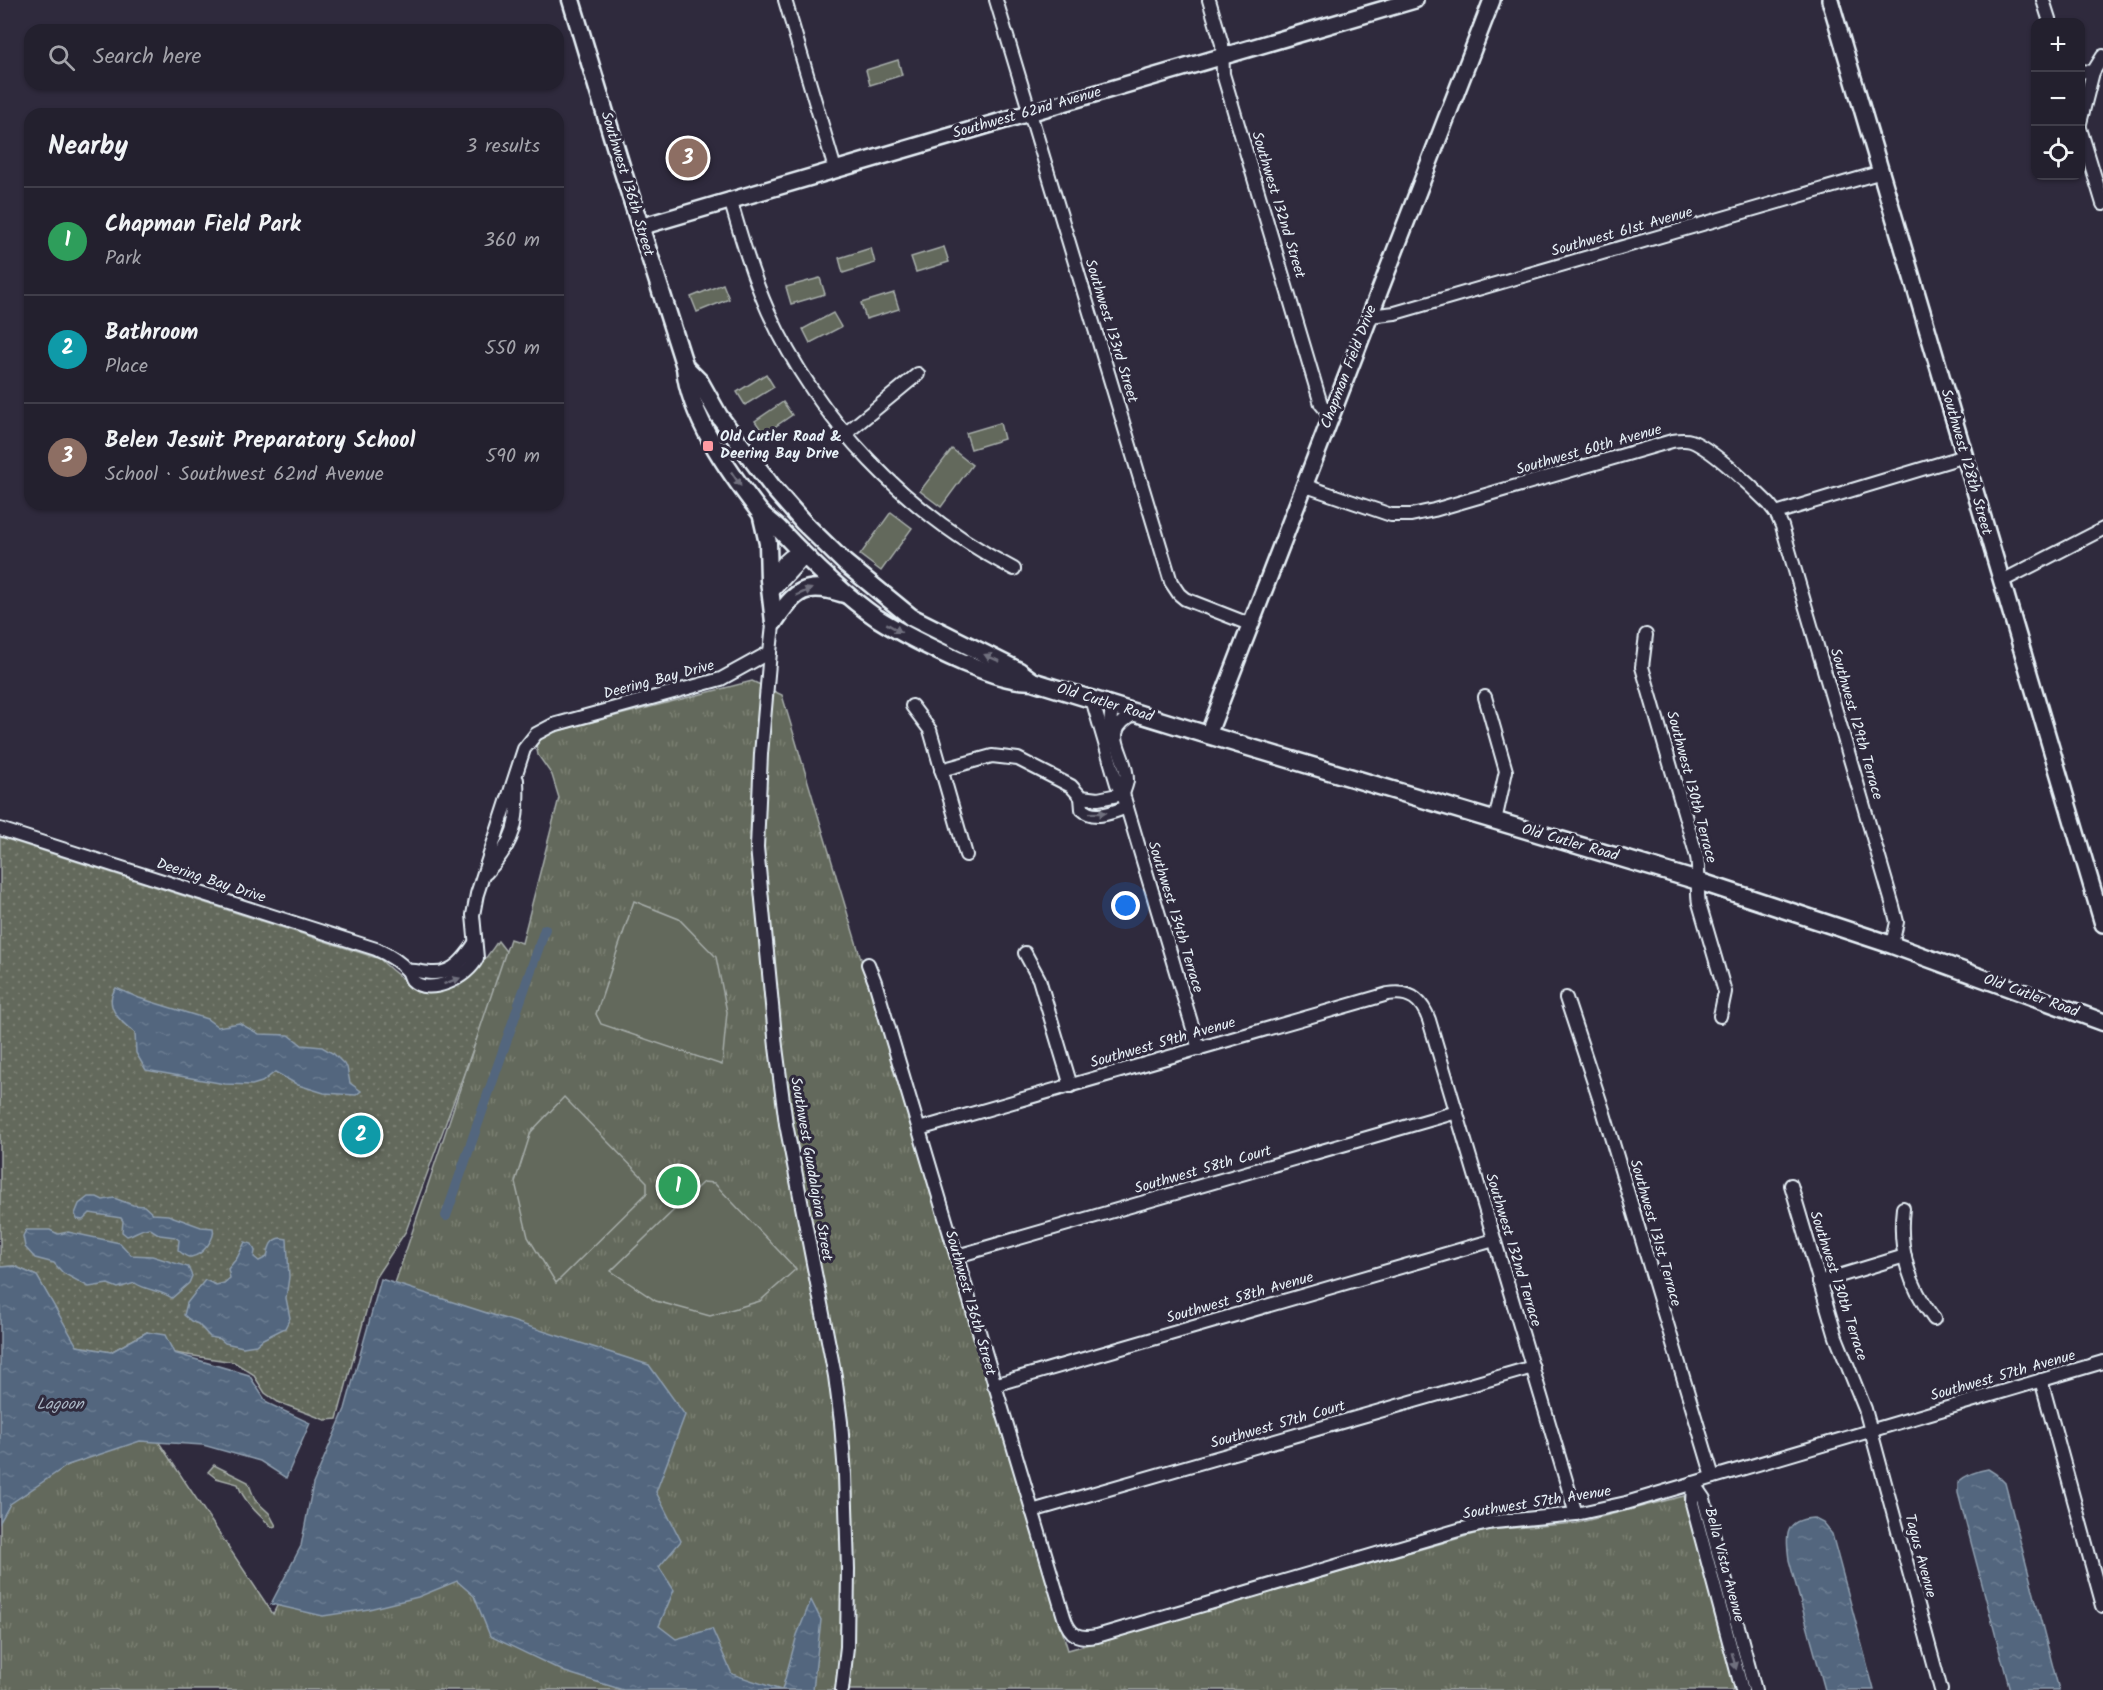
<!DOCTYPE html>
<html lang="en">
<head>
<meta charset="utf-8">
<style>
	body { margin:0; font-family:Kalam,sans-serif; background:#2f2d3a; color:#f1f3f6 }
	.controls { position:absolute; right:18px; top:18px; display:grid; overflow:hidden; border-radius:12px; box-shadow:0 2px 4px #0004 }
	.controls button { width:54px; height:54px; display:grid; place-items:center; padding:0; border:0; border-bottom:2px solid #403e4a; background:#23202e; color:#f1f3f6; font:30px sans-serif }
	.you { position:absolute; left:1126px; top:906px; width:21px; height:21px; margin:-15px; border:4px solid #fff; border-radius:50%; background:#1a73e8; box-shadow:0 0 0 9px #1a73e833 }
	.badge { display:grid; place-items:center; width:39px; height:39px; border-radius:50%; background:#ff9aa2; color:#fff; font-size:20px; font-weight:700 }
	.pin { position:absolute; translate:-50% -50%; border:3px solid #fff; box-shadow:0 2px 6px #0006 }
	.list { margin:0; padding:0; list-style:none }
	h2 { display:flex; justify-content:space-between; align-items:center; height:78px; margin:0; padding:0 24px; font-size:26px }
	h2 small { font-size:20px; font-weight:400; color:#a3a3aa }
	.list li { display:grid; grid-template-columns:39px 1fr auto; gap:18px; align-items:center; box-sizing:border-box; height:108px; padding:0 24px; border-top:2px solid #403e4a }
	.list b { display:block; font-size:22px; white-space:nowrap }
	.list p { margin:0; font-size:20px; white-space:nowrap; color:#a3a3aa }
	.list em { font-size:20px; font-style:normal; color:#a3a3aa }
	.icon { flex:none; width:33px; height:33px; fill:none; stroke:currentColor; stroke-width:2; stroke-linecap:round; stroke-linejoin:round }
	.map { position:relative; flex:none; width:2103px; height:1690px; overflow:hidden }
	.search { position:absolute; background:#23202e; box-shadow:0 2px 4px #0004; left:24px; top:24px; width:540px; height:66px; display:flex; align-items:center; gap:15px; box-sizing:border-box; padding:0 21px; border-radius:18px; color:#a3a3aa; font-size:22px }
	.panel { position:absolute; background:#23202e; box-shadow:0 2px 4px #0004; left:24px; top:108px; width:540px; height:402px; border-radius:18px }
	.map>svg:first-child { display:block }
</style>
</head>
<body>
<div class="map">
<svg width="2103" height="1690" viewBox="0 0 2103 1690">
	<defs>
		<pattern id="grass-dots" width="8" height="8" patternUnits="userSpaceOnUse" patternTransform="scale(1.5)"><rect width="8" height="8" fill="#64695b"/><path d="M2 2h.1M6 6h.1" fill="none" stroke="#7a7f73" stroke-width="1.8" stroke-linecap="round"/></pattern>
		<pattern id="park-tufts" width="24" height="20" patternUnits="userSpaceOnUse" patternTransform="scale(1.5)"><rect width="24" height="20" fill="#64695b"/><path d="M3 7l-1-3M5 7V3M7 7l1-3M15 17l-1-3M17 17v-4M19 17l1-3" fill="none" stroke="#7a7f73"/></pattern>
		<pattern id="water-ripples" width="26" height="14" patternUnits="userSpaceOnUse" patternTransform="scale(1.5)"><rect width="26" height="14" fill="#52667e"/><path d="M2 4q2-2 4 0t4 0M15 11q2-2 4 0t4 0" fill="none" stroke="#6b7c91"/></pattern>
	</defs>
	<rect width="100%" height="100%" fill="#2f2a3d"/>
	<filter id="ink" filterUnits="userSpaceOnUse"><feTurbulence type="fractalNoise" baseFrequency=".0167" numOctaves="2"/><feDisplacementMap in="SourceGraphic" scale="12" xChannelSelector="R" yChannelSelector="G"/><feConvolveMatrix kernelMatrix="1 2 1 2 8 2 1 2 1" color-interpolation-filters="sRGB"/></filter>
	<g filter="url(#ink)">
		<g fill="url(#grass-dots)" stroke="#a6adaa" stroke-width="1.5">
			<path d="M0 837 380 959C407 987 438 1003 471 974 482 965 490 952 498 941L508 954 406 1231 375 1278 337 1419 325 1420 278 1402 265 1393 253 1374 234 1362 174 1353 147 1332 111 1352 76 1346 37 1276 14 1266 0 1267Z"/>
			<path d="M214 1465 248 1482 255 1500 269 1513 276 1526 272 1527C259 1515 243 1501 238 1484L216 1478 208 1472Z"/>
		</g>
		<path fill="url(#park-tufts)" stroke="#a6adaa" stroke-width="1.5" d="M752 681 782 695 1068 1650 1488 1530 1577 1523 1684 1496 1736 1690H0V1495L150 1429 273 1614 309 1541 510 939 522 943 559 798 552 775 538 755 536 744 546 734 561 730Z"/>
		<g fill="#64695b" stroke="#a6adaa" stroke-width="1.5">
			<path d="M898 60 902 75 870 85 866 70Z"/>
			<path d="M944 247 949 262 916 272 911 257Z"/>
			<path d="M871 248 875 263 843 273 839 258Z"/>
			<path d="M820 278 825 294 791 304 786 287Z"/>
			<path d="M723 284 729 299 697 312 691 297Z"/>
			<path d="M894 293 899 309 866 319 861 303Z"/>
			<path d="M833 313 841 327 810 343 803 329Z"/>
			<path d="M766 374 774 387 745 405 737 392Z"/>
			<path d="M783 402 792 415 764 434 755 421Z"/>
			<path d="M1000 423 1004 439 971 449 966 433Z"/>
			<path d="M952 449 972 465 941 507 920 491Z"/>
			<path d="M891 512 912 528 881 571 860 555Z"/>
			<path d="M634 901 679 919 716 957 727 1012 722 1065 601 1024 596 1014Z"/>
			<path d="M564 1097 647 1182V1193L556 1283 528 1237 515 1182 531 1132Z"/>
			<path d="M703 1182 714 1183 796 1269 760 1301 710 1316 656 1301 611 1271Z"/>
		</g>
		<g fill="url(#water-ripples)" stroke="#8e9eaf" stroke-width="1.5">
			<path d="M116 988 139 998 207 1019 218 1027 239 1023 259 1034 289 1035 302 1045 322 1047 334 1054 347 1067 350 1083 361 1091 356 1095 324 1093 298 1085 275 1072 262 1082 252 1085 225 1084 146 1070 136 1053 135 1033C122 1023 102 1006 116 988Z"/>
			<path d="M88 1197H97L103 1200 114 1198 133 1205 144 1206 153 1214 168 1215 201 1227 213 1228C216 1238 203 1255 191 1257 186 1258 182 1253 178 1250L179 1240 175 1237 160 1235 149 1228C138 1229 136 1234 127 1236L122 1232 123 1221 121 1218 90 1213 83 1220 77 1219 75 1214 79 1204Z"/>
			<path d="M26 1230H50L58 1234 68 1232 120 1243 131 1255 152 1256 188 1267 192 1276 189 1283 172 1298C161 1290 147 1291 135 1283L118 1288 108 1284 89 1287 63 1273 54 1263 35 1258 25 1247 23 1236Z"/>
			<path d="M281 1238 287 1239 289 1277 286 1298 290 1318 285 1328 263 1339 256 1345 243 1347 225 1343 220 1339 210 1337 198 1324 191 1321 184 1315 187 1303 205 1280 216 1285 224 1283 230 1278 228 1269 237 1258 245 1242 252 1244 255 1251 254 1257 259 1261 267 1257C269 1248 270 1239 281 1238Z"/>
			<path d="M14 1266 37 1276 77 1346 111 1352 147 1332 165 1335 174 1353 249 1375 267 1403 310 1423 286 1478 260 1461 203 1445 140 1441 68 1465 10 1504 0 1522V1267Z"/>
			<path d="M381 1279 649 1365 685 1415 656 1492 681 1541 659 1567 674 1590 659 1626 676 1639 712 1629 732 1674 781 1690H623L565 1672 490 1636 474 1596 457 1581 418 1597 369 1609 323 1616 271 1604 301 1546 313 1484 345 1409Z"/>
			<path d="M1988 1469 1996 1474 2005 1483 2059 1690H2010L1958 1493V1482C1967 1474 1976 1471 1988 1469Z"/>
			<path d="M1813 1518 1823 1523 1832 1534 1874 1690H1825L1789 1560C1786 1535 1784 1520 1813 1518Z"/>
			<path d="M811 1600 821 1620 813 1690H782L797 1635Z"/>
		</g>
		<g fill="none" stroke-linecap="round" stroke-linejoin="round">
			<path stroke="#52667e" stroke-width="10" d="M446 1216 545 929"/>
			<g stroke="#e8f1f8" stroke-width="16">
				<g id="minor">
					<path d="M785 0 835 169"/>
					<path d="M996 0 1171 582 1179 594 1185 599 1249 624"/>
					<path d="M1209 0 1222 44 1223 74 1321 404 1330 415"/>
					<path d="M2043 0 2050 22"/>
					<path d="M2080 71 2093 72 2080 123"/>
					<path d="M2093 72 2103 56"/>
					<path d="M2080 128 2103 204"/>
					<path d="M730 199C741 237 752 275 768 311 818 421 907 514 1014 569"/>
					<path d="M1369 316 1395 313 1882 172"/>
					<path d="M845 434 918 374"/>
					<path d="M1303 485 1391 515H1411L1434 510 1672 441C1679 440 1685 439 1691 441 1711 448 1753 488 1769 504L1776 513 1782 526 1893 906 1897 922 1892 945"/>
					<path d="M1776 513 1965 456"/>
					<path d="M2002 581 2103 529"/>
					<path d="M773 591 799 563V552C784 557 775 571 774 586"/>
					<path d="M1646 635 1642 667 1697 857C1700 873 1696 888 1699 903L1725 992 1720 1016"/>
					<path d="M770 652 761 754 757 847 776 1047 786 1124 835 1376 841 1422 845 1475 848 1569 847 1647 842 1690"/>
					<path d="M1485 697 1506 771 1495 821"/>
					<path d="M1092 699 1117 784 1123 794 1199 1049"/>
					<path d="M1112 705 1110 725 1113 740"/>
					<path d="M912 706 930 730 966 855"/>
					<path d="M941 770 992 756 1018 759 1071 786 1081 797 1082 809C1094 821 1113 812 1127 807"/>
					<path d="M1123 794C1124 790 1127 784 1127 780 1127 751 1097 732 1136 713"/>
					<path d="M1081 797 1098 799 1123 794"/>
					<path d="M0 829 376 949C387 954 400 962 408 971 410 974 410 977 412 980 428 997 468 978 477 958L473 915 477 894 524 749 536 734 553 725 721 679 770 652 774 616"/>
					<path d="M486 873C515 842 519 822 517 780"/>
					<path d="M1025 953 1039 979 1071 1086"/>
					<path d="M868 964 875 982 1064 1617C1070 1636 1078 1639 1097 1636L1462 1529 1494 1522 1576 1514 1626 1503 2103 1362"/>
					<path d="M408 971C416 970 424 973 433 973 453 974 465 958 475 943"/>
					<path d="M1566 998 1603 1110 1713 1477"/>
					<path d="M919 1129 1388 994C1410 990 1422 1000 1429 1020L1576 1514"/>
					<path d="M1791 1185 1836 1337 1865 1409 1941 1690"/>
					<path d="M1903 1208C1898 1250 1909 1285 1934 1319"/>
					<path d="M957 1256 1457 1112"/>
					<path d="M1819 1282 1905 1256"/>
					<path d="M2041 1380 2103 1606"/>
					<path d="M994 1385 1494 1240"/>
					<path d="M1693 1483 1704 1499 1755 1690"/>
					<path d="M1693 1483 1692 1503 1742 1690"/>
					<path d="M1032 1511 1533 1367"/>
				</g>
			</g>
			<g stroke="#e8f1f8" stroke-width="20">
				<g id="tertiary">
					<path d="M1830 0 2103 924"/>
					<path d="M640 227 1415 0"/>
					<path d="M1208 735 1492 0"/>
				</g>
			</g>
			<g stroke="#e8f1f8" stroke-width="21">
				<g id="secondary">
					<path d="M571 0 622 169 685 367C689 416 729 472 759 511 765 518 773 523 779 529 809 561 841 593 877 618 904 635 933 649 962 662 985 671 1007 681 1032 681L1208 735 1698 881 1892 945 2103 1022"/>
					<path d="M685 367 700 382 719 416 774 489 803 522 845 563 911 617 1019 671 1031 680"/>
					<path d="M761 513 768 543 769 580 774 622"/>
					<path d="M774 622C796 590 805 581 844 594"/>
				</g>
			</g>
			<use href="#minor" stroke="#2f2a3d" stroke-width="12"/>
			<use href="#tertiary" stroke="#2f2a3d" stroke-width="15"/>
			<use href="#secondary" stroke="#2f2a3d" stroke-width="16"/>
		</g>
		<defs><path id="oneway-solid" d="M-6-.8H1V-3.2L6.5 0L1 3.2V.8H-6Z" transform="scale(1.5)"/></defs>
		<g fill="#70707e">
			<use href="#oneway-solid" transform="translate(736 479) rotate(56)"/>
			<use href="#oneway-solid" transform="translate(804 592) rotate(-24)"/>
			<use href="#oneway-solid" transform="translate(894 628) rotate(31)"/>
			<use href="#oneway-solid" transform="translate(992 658) rotate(-156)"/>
			<use href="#oneway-solid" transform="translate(1098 813) rotate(-1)"/>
			<use href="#oneway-solid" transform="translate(452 981) rotate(-20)"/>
			<use href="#oneway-solid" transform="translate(1734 1661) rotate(75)"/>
		</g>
	</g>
	<rect fill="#ff9aa2" stroke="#2f2a3d" stroke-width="2" x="702" y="440" width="12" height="12" rx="3"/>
	<g text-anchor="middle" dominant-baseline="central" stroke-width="6" stroke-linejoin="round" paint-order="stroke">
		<g font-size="15" fill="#e8f1f8" stroke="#2f2a3d">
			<text transform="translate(1027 113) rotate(-16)">Southwest 62nd Avenue</text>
			<text transform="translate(627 184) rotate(73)">Southwest 136th Street</text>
			<text transform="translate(1278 205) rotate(73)">Southwest 132nd Street</text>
			<text transform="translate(1622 232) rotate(-16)">Southwest 61st Avenue</text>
			<text transform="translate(1111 331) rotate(73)">Southwest 133rd Street</text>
			<text transform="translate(1349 367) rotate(-69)">Chapman Field Drive</text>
			<text transform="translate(1589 450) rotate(-16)">Southwest 60th Avenue</text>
			<text transform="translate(1966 462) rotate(74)">Southwest 128th Street</text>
			<text transform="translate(659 680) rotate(-15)">Deering Bay Drive</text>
			<text transform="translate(1105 703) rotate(17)">Old Cutler Road</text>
			<text transform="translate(1856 724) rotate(74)">Southwest 129th Terrace</text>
			<text transform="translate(1691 787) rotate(75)">Southwest 130th Terrace</text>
			<text transform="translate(1570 843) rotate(16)">Old Cutler Road</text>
			<text transform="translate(211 881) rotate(18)">Deering Bay Drive</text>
			<text transform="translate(1175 917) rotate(73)">Southwest 134th Terrace</text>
			<text transform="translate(2031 996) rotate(20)">Old Cutler Road</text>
			<text transform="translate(1163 1043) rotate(-16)">Southwest 59th Avenue</text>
			<text transform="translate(811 1169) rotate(80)">Southwest Guadalajara Street</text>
			<text transform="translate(1203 1170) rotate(-16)">Southwest 58th Court</text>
			<text transform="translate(1655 1233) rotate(74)">Southwest 131st Terrace</text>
			<text transform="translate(1513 1250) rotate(73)">Southwest 132nd Terrace</text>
			<text transform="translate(1838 1286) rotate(72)">Southwest 130th Terrace</text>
			<text transform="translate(1240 1298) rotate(-16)">Southwest 58th Avenue</text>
			<text transform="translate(970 1303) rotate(74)">Southwest 136th Street</text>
			<text transform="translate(2003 1376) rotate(-16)">Southwest 57th Avenue</text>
			<text transform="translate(1278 1425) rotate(-16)">Southwest 57th Court</text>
			<text transform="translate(1537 1503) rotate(-9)">Southwest 57th Avenue</text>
			<text transform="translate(1920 1556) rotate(75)">Tagus Avenue</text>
			<text transform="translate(1724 1565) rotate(75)">Bella Vista Avenue</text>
		</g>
		<g font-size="15" font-weight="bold" fill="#e8f1f8" stroke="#2f2a3d" text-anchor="start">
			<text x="720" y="437">Old Cutler Road &amp;<tspan x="720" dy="17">Deering Bay Drive</tspan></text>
		</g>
		<g font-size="16" font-style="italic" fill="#acb9c7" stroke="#2f2a3d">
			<text x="60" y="1404">Lagoon</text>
		</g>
	</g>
</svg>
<div class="controls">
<button>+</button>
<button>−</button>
<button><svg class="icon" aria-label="locate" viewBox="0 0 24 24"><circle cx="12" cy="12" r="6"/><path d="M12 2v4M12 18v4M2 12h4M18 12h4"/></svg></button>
</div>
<div class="you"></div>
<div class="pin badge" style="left:678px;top:1186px;background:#2e9e5b">1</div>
<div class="pin badge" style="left:361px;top:1135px;background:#0f9aa8">2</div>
<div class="pin badge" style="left:688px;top:158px;background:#8d6e63">3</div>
<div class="search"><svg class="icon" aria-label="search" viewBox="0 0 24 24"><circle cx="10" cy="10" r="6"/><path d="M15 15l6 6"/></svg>Search here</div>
<section class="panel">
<h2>Nearby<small>3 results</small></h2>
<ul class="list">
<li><span class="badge" style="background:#2e9e5b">1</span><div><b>Chapman Field Park</b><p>Park</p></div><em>360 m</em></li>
<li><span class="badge" style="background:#0f9aa8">2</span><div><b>Bathroom</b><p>Place</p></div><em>550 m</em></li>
<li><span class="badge" style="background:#8d6e63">3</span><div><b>Belen Jesuit Preparatory School</b><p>School · Southwest 62nd Avenue</p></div><em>590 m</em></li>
</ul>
</section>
</div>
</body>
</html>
